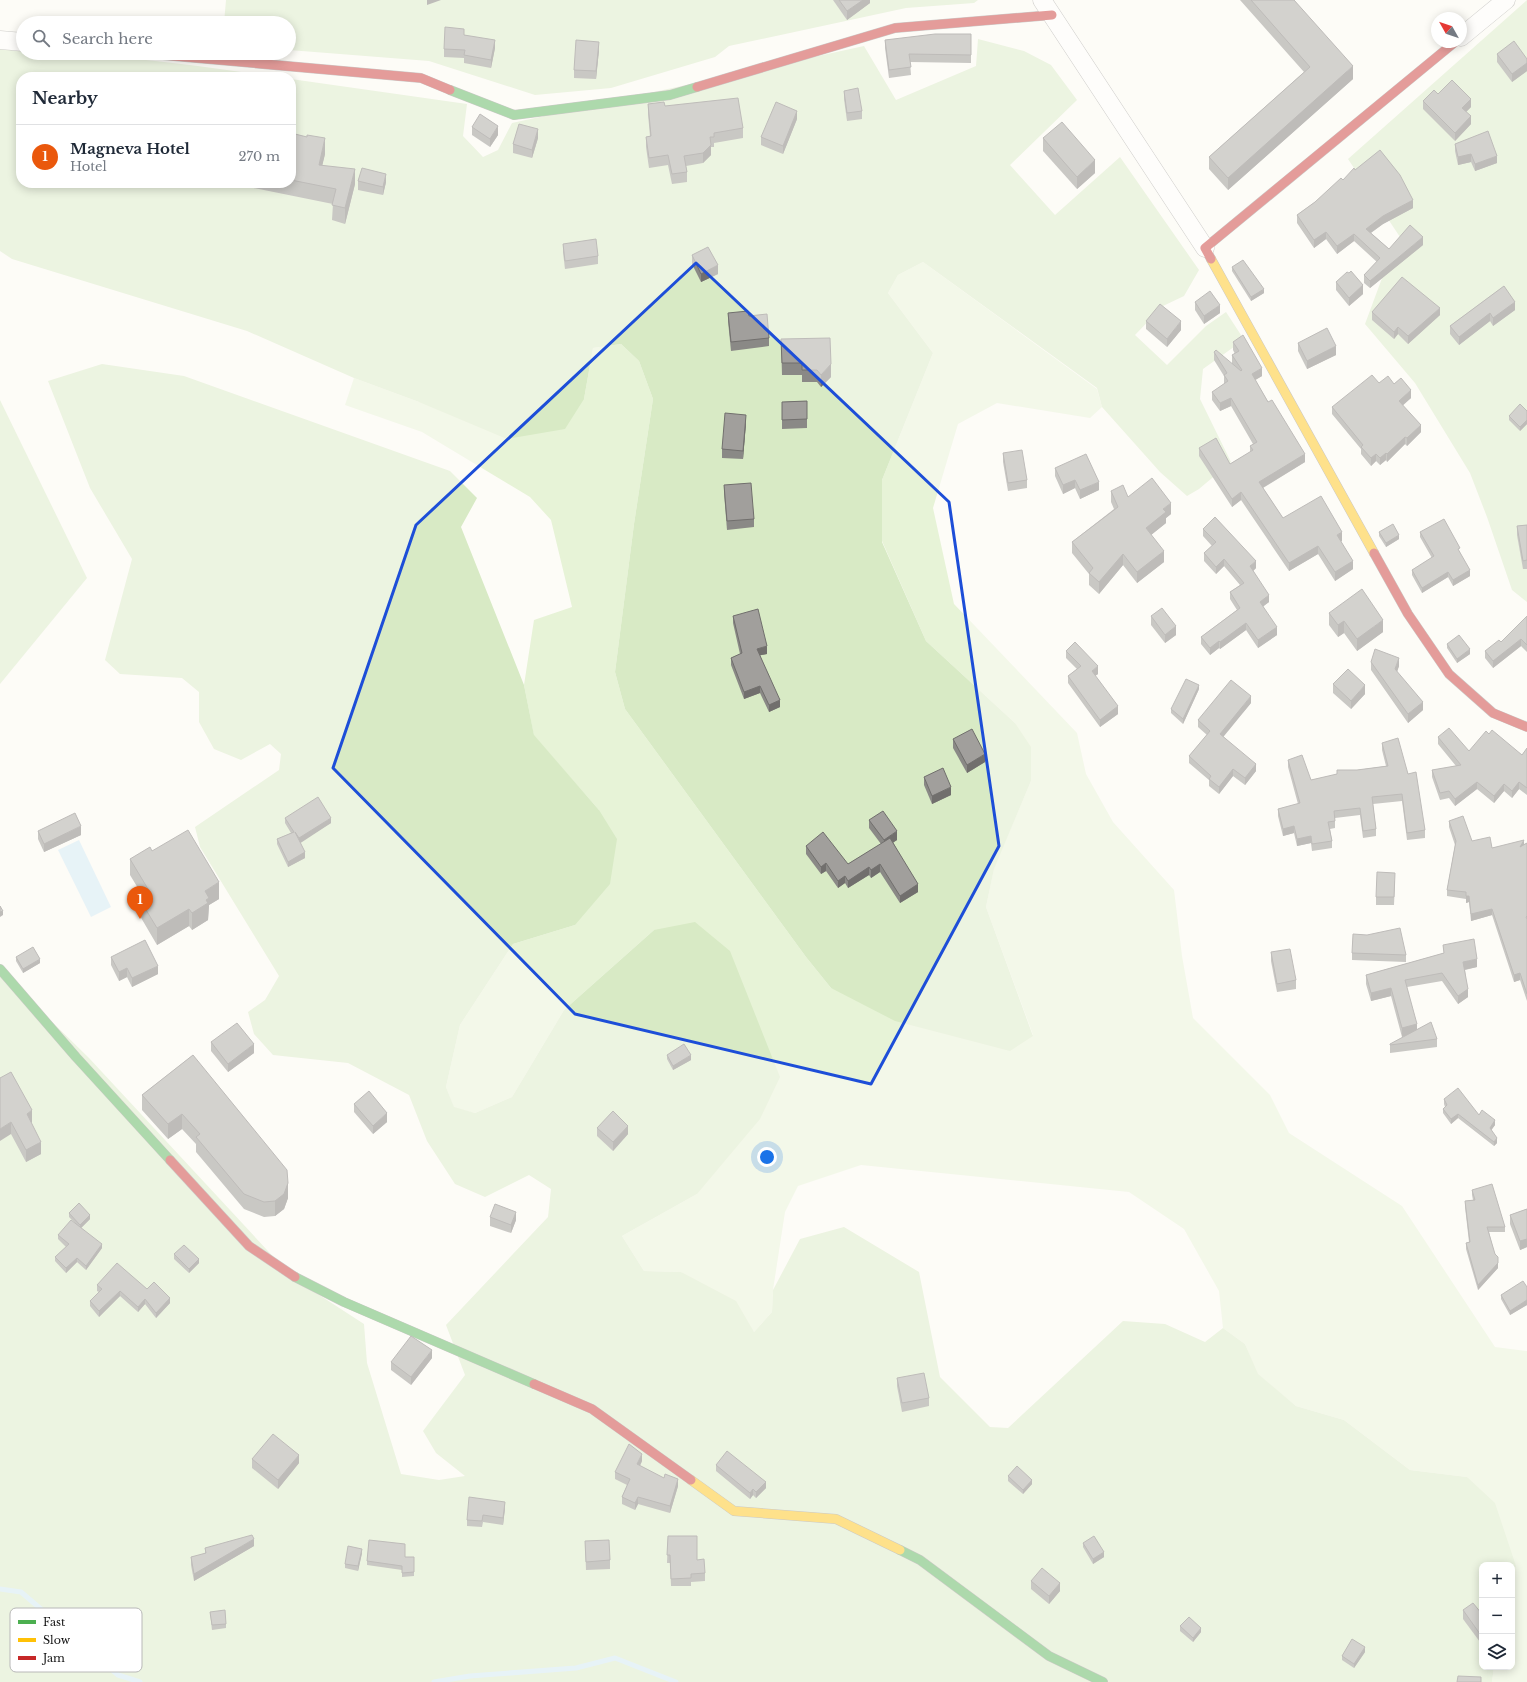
<!DOCTYPE html>
<html lang="en">
<head>
<meta charset="utf-8">
<style>
	body { margin:0; font-family:"Libre Baskerville",serif; background:#f2f2f3; color:#1f2937 }
	.controls { position:absolute; right:12px; bottom:12px; display:grid; overflow:hidden; border-radius:8px; box-shadow:0 2px 10px #0003 }
	.controls button { width:36px; height:36px; display:grid; place-items:center; padding:0; border:0; border-bottom:1px solid #e0e1e3; background:#fff; color:#1f2937; font:20px sans-serif }
	.compass { position:absolute; left:1431px; top:12px; width:36px; height:36px; border-radius:50%; background:#fff; box-shadow:0 2px 10px #0003; rotate:310deg }
	.you { position:absolute; left:767px; top:1157px; width:14px; height:14px; margin:-10px; border:3px solid #fff; border-radius:50%; background:#1a73e8; box-shadow:0 0 0 6px #1a73e833 }
	.badge { display:grid; place-items:center; width:26px; height:26px; border-radius:50%; background:#ea580c; color:#fff; font-size:13px; font-weight:700 }
	.pin { position:absolute; translate:-50% -33px; filter:drop-shadow(0 1px 2px #0008) }
	.pin::after { content:''; position:absolute; top:21px; width:14px; height:12px; background:inherit; clip-path:polygon(0 0,100% 0,50% 100%) }
	.list { margin:0; padding:0; list-style:none }
	h2 { display:flex; justify-content:space-between; align-items:center; height:52px; margin:0; padding:0 16px; font-size:17px }
	h2 small { font-size:13px; font-weight:400; color:#747a83 }
	.list li { display:grid; grid-template-columns:26px 1fr auto; gap:12px; align-items:center; box-sizing:border-box; height:64px; padding:0 16px; border-top:1px solid #e0e1e3 }
	.list b { display:block; font-size:15px; white-space:nowrap }
	.list p { margin:0; font-size:13px; white-space:nowrap; color:#747a83 }
	.list em { font-size:13px; font-style:normal; color:#747a83 }
	.icon { flex:none; width:22px; height:22px; fill:none; stroke:currentColor; stroke-width:2; stroke-linecap:round; stroke-linejoin:round }
	.map { position:relative; flex:none; width:1527px; height:1682px; overflow:hidden }
	.search { position:absolute; background:#fff; box-shadow:0 2px 10px #0003; left:16px; top:16px; width:280px; height:44px; display:flex; align-items:center; gap:10px; box-sizing:border-box; padding:0 14px; border-radius:22px; color:#747a83; font-size:15px }
	.panel { position:absolute; background:#fff; box-shadow:0 2px 10px #0003; left:16px; top:72px; width:280px; height:116px; border-radius:16px }
	.map>svg:first-child { display:block }
</style>
</head>
<body>
<div class="map">
<svg width="1527" height="1682" viewBox="0 0 1527 1682">
	<rect width="100%" height="100%" fill="#fdfcf7"/>
	<path fill="#e7f3d7" d="M923 262 1097 389 1102 407 1090 418 997 403 958 424 933 508 954 604 1077 733 1086 774 1113 822 1174 890 1182 956 1193 1018 1270 1095 1289 1133 1402 1206 1495 1347 1527 1351V1682H1492L1494 1667H1512V1584L1516 1566 1467 1477 1410 1470 1344 1420 1296 1406 1257 1374 1245 1344 1223 1328 1219 1291 1184 1229 1129 1192 861 1165 798 1186 785 1212 773 1290 772 1312 754 1332 681 1272 644 1271 622 1236 697 1194 654 930 564 1010 512 1097 475 1113 454 1108 446 1087 460 1025 513 944 575 925 599 810 534 736 524 685 534 620 572 607 551 520 530 497 422 432 345 405 354 378 419 402 584 399 593 348 621 344 639 361 653 399 634 524 615 672 625 709 806 957 831 988 1033 1035 986 907 994 868 1031 781 1015 723 926 641 882 541V480L933 353 888 293 898 275Z"/>
	<g fill="#d8eac5">
		<path d="M226 0H978L974 3 906 8 729 46 715 57 611 88 535 95 429 61 289 50V23H224Z"/>
		<path d="M1527 0V602L1512 590 1487 517 1470 473 1415 383 1365 324 1388 262 1402 240 1348 159Z"/>
		<path d="M978 39 1024 51 1051 65 1077 100 1010 165 1055 215 1120 157 1199 270 1184 296 1163 306 1135 335 1167 365 1206 326 1226 312 1241 335 1238 344 1203 369 1200 399 1231 462 1199 489 1187 496 1160 472 1102 407 1097 388 923 262 898 275 888 293 933 353 882 480V542L926 641 1015 723 1031 747V781L994 869 986 907 1033 1036 1010 1051 895 1021 831 988 806 957 625 709 615 672 634 524 653 399 639 361 621 344 593 348 584 399 565 429 507 439 419 402 354 378 247 331 12 259 0 251V49L23 51V53C108 53 193 65 278 77H21V183H291V79L467 104 463 136 483 157 498 150 512 123 864 46 896 100 976 66Z"/>
		<path d="M102 364 184 376 450 471 477 498 461 527 524 685 534 735 599 810 617 839 610 884 575 925 513 944 460 1025 446 1087 454 1107 475 1113 512 1097 564 1010 654 930 695 922 730 951 780 1077 760 1119 697 1194 622 1236 644 1271 681 1272 736 1301 754 1332 772 1312 773 1290 800 1239 844 1227 919 1272 940 1377 990 1427 1008 1428 1123 1321 1165 1324 1205 1342 1223 1328 1245 1344 1258 1374 1296 1406 1344 1420 1410 1470 1467 1477 1495 1503 1516 1566 1512 1584V1565H1482V1667H1494L1492 1682H0V971L89 1058 293 1278 364 1324 367 1363 401 1474 439 1480 465 1476 436 1453 423 1431 465 1375 446 1325 548 1217 551 1189 529 1175 485 1197 455 1184 427 1141 409 1095 348 1063 273 1055 254 1034 248 1012 265 1000 279 976 200 847 195 827 279 770 281 754 270 744 241 760 214 749 199 722V692L182 678 120 674 105 660 132 559 90 488 48 381Z"/>
		<path d="M0 400 87 578 0 684Z"/>
	</g>
	<path fill="#cde8f7" d="M79 840 111 907 91 917 58 850Z"/>
	<g fill="none" stroke-linecap="round" stroke-linejoin="round">
		<g stroke="#cde8f7" stroke-width="5">
			<path d="M0 1589 21 1592 118 1675 140 1682"/>
			<path d="M434 1682 470 1676 576 1668 615 1658 676 1682"/>
		</g>
		<g stroke="#979795" stroke-width="19">
			<g id="street">
				<path d="M1042 0 1205 248"/>
				<path d="M1461 37 1506 0"/>
				<path d="M0 40 23 42"/>
			</g>
		</g>
		<g stroke="#8e8d8b" stroke-width="10">
			<g id="fast">
				<path d="M450 90 514 115 670 95 697 87"/>
				<path d="M0 969 76 1057 170 1160"/>
				<path d="M295 1277 344 1302 534 1384"/>
				<path d="M900 1550 920 1560 1049 1656 1103 1682"/>
			</g>
		</g>
		<g stroke="#8e8d8b" stroke-width="10">
			<g id="slow">
				<path d="M1211 259 1374 553"/>
				<path d="M691 1480 734 1511 836 1519 900 1550"/>
			</g>
		</g>
		<g stroke="#8e8d8b" stroke-width="10">
			<g id="jam">
				<path d="M140 53 421 78 450 90"/>
				<path d="M697 87 895 28 1052 15"/>
				<path d="M1211 259 1205 248 1455 42"/>
				<path d="M1374 553 1408 614 1449 674 1493 713 1527 727"/>
				<path d="M170 1160 249 1246 295 1277"/>
				<path d="M534 1384 592 1409 691 1480"/>
			</g>
		</g>
		<use href="#street" stroke="#fffffe" stroke-width="18"/>
		<use href="#fast" stroke="#4caf50" stroke-width="9"/>
		<use href="#slow" stroke="#ffc107" stroke-width="9"/>
		<use href="#jam" stroke="#c62828" stroke-width="9"/>
	</g>
	<g fill="#8a8986">
		<path d="M833 0H870V3L847 20Z"/>
		<path d="M1240 0H1294L1353 79 1228 190 1209 169V157L1304 72Z"/>
		<path d="M971 34V63L910 62 911 75 889 78 885 48V40Z"/>
		<path d="M464 35 495 48 491 68 464 63V58L444 57V49Z"/>
		<path d="M599 50 596 79 574 78V70Z"/>
		<path d="M1497 54 1527 59V71L1512 82 1497 62Z"/>
		<path d="M844 91 862 111V119L847 121 844 99Z"/>
		<path d="M1438 94 1471 107 1466 112 1471 124 1455 141 1423 109V101Z"/>
		<path d="M648 104 665 106 743 128V138L714 143V147H711V155L703 163 686 166 687 172V182L672 184 668 165 649 168 646 147V137L650 136 648 114Z"/>
		<path d="M797 119 783 154 761 145V137Z"/>
		<path d="M472 127 498 135 490 147 472 135Z"/>
		<path d="M291 133 325 154 322 165 355 184 345 224 332 220 333 204 229 183H291Z"/>
		<path d="M538 138 532 158 513 153V144Z"/>
		<path d="M1043 138 1095 173 1077 189 1043 151Z"/>
		<path d="M1455 144 1497 163 1475 171 1471 162 1458 165 1455 151Z"/>
		<path d="M1343 180 1413 208 1383 224 1371 233 1389 249 1423 245 1370 288 1364 283V275L1377 262 1354 241 1337 254 1326 239 1314 248 1297 223V215L1315 202Z"/>
		<path d="M358 181 386 182 383 195 358 190Z"/>
		<path d="M563 244 598 256V264L565 269 563 252Z"/>
		<path d="M692 255 718 274 701 282 692 264Z"/>
		<path d="M1232 267 1264 293 1251 301 1232 271Z"/>
		<path d="M1349 273 1363 294 1349 306 1336 290V282Z"/>
		<path d="M1504 286 1515 310 1493 326 1490 321 1459 345 1450 334V326Z"/>
		<path d="M1195 302 1220 313 1204 324 1195 310Z"/>
		<path d="M1372 312 1440 315 1408 344 1398 334 1394 339 1372 320Z"/>
		<path d="M728 313 749 316 769 338V346L731 351 728 321Z"/>
		<path d="M1146 321 1181 330 1167 347 1146 329Z"/>
		<path d="M781 339 831 377 821 387 817 382H802V375H782Z"/>
		<path d="M1233 342 1262 376 1255 380 1305 462 1263 488 1283 518 1342 541H1341L1353 569 1335 581 1318 554 1289 571 1241 500 1232 507 1199 456V448L1230 464 1250 452V446L1253 444 1231 406 1220 411 1212 400V392L1224 384V376L1214 360V352L1233 365 1232 364V355L1235 354 1233 350Z"/>
		<path d="M1298 343 1336 355 1307 369 1298 351Z"/>
		<path d="M1379 383 1394 384 1411 398 1402 405 1421 432 1407 446 1405 444 1387 462 1386 460 1380 465 1376 461 1371 466 1361 454V449L1332 414V407Z"/>
		<path d="M807 401V428L782 429V402Z"/>
		<path d="M1527 411V424L1520 431 1509 420V416Z"/>
		<path d="M746 423 743 459 722 458V449Z"/>
		<path d="M1003 453 1027 480V488L1008 491 1003 462Z"/>
		<path d="M1055 468 1099 490 1080 499 1075 488 1063 494 1055 476Z"/>
		<path d="M724 485 754 519V527L727 530 724 493Z"/>
		<path d="M1111 491 1128 497 1171 514 1166 518V523L1151 535 1164 562 1137 583 1123 565 1099 594 1089 585V574L1072 553V542L1114 509 1111 502Z"/>
		<path d="M1527 525V569H1523L1517 535V526Z"/>
		<path d="M1203 529 1256 568 1253 571 1269 602 1263 606 1277 635 1258 648 1246 630 1220 649 1219 648 1210 655 1201 644V637L1237 610 1230 599V592L1240 585 1224 566 1216 574 1204 561V553L1212 546 1203 536Z"/>
		<path d="M1379 532 1399 539 1386 547 1379 536Z"/>
		<path d="M1420 532 1460 553 1470 576 1453 586 1448 577 1422 593 1412 575V570L1432 558 1420 537Z"/>
		<path d="M1329 613 1383 632 1357 651 1344 633 1338 637 1329 625Z"/>
		<path d="M733 616 767 654 760 655 780 707 769 712 760 693 744 699 731 665V658L740 654 733 623Z"/>
		<path d="M1151 616 1176 635 1165 643 1151 625Z"/>
		<path d="M1527 616V652L1521 646 1493 668 1485 658V651L1501 642Z"/>
		<path d="M1447 644 1470 654 1457 663 1447 648Z"/>
		<path d="M1066 651 1098 674 1095 676 1118 714 1100 727 1068 683V676L1077 669 1066 658Z"/>
		<path d="M1371 662 1399 666 1397 672 1423 710 1408 723 1371 670Z"/>
		<path d="M1333 684 1365 694 1351 709 1333 693Z"/>
		<path d="M1199 689 1183 724 1171 713V709Z"/>
		<path d="M1251 703 1223 736 1256 771 1245 785 1233 776 1219 794 1209 786V780L1189 763V756L1207 735 1198 727V720Z"/>
		<path d="M1438 737 1469 751 1522 755 1527 748V795L1519 789 1512 798 1504 791 1494 803 1477 789 1455 806 1449 798 1440 800 1432 777V770L1456 766 1438 744Z"/>
		<path d="M953 739 985 762 967 773 953 748Z"/>
		<path d="M1382 743 1408 774 1425 830V838L1407 840 1402 801 1373 804 1376 829V836L1363 838 1360 815 1335 818V828L1330 829 1332 841V848L1312 851 1311 843 1297 846 1294 833 1283 836 1278 816V809L1298 804 1288 767V760L1311 780 1357 770 1386 766 1382 750Z"/>
		<path d="M924 777 951 795 932 804 924 785Z"/>
		<path d="M285 818 331 823 300 842 305 858 288 867 277 844V839L291 833 285 823Z"/>
		<path d="M869 820 897 840 893 842 918 892 900 903 880 872 871 878 869 875 848 888 845 883 838 888 826 871 821 874 806 854V846L848 864 881 844 869 828Z"/>
		<path d="M1449 821 1472 841 1492 848 1524 844 1527 843V1001L1520 980 1514 982 1492 915 1471 921 1469 902 1466 903V899L1447 896V890L1455 845 1449 827Z"/>
		<path d="M38 831 81 835 44 852 38 839Z"/>
		<path d="M152 851 219 899 209 905 208 920 192 930 189 926 157 945 140 916V900L144 898 130 875V859Z"/>
		<path d="M1395 881 1394 905H1376V897Z"/>
		<path d="M1367 935 1406 955V962L1352 960V953Z"/>
		<path d="M1443 945 1477 967 1465 970 1468 997 1458 1004 1442 981 1407 987 1417 1029 1437 1039V1047L1390 1053V1044L1405 1036 1402 1037 1391 996 1371 1001 1366 984V975L1444 953Z"/>
		<path d="M1271 952 1296 980V989L1277 992 1271 961Z"/>
		<path d="M16 957 40 963 23 973 16 961Z"/>
		<path d="M111 957 158 974 132 987 127 977 119 981 111 965Z"/>
		<path d="M211 1042 254 1053 228 1072 211 1051Z"/>
		<path d="M193 1055 288 1198 284 1209 275 1216 264 1217 244 1209 196 1152V1144L182 1129 168 1139 142 1110V1095Z"/>
		<path d="M667 1055 691 1060 673 1070 667 1059Z"/>
		<path d="M11 1072 32 1122 31 1123 41 1154 26 1162 11 1134Z"/>
		<path d="M1444 1099 1479 1115 1495 1125 1491 1130 1497 1143 1494 1146 1458 1118 1451 1124 1443 1113V1109L1445 1107 1444 1104Z"/>
		<path d="M354 1104 387 1122 373 1134 354 1112Z"/>
		<path d="M597 1128 628 1134 613 1151 597 1136Z"/>
		<path d="M1472 1190 1505 1227V1232H1489L1498 1268 1478 1290 1466 1249V1243L1469 1242 1465 1207V1201L1473 1200 1472 1195Z"/>
		<path d="M1527 1209V1247L1520 1250 1510 1224V1215Z"/>
		<path d="M69 1213 90 1219 81 1228 102 1248 86 1270 77 1262 66 1273 55 1261V1257L66 1247 58 1239V1235L75 1223 69 1217Z"/>
		<path d="M490 1217 516 1220 511 1233 490 1226Z"/>
		<path d="M174 1254 199 1263 189 1273 174 1259Z"/>
		<path d="M97 1285 147 1289 170 1303 156 1318 145 1304 138 1312 120 1296 99 1317 90 1306V1301L99 1292 97 1291Z"/>
		<path d="M1527 1287V1305L1510 1315 1501 1299V1295Z"/>
		<path d="M432 1358 411 1385 391 1370V1362Z"/>
		<path d="M897 1378 929 1398V1406L902 1412 897 1386Z"/>
		<path d="M252 1459 299 1463 278 1489 252 1468Z"/>
		<path d="M642 1461 640 1466 678 1486 670 1513 638 1504 635 1510 622 1504V1497L627 1485 615 1479V1472Z"/>
		<path d="M716 1465 766 1488 756 1498 753 1495 750 1499 716 1471Z"/>
		<path d="M1008 1476 1032 1484 1023 1494 1008 1481Z"/>
		<path d="M505 1508 503 1525 483 1522 482 1527 467 1526V1520Z"/>
		<path d="M668 1536 697 1560 705 1573V1581L691 1582V1586H671L670 1563H667Z"/>
		<path d="M585 1541 610 1560V1569L586 1570Z"/>
		<path d="M1083 1543 1104 1557 1093 1564 1083 1547Z"/>
		<path d="M254 1546 194 1581 191 1565V1557L205 1554V1548Z"/>
		<path d="M362 1553 358 1571 345 1568V1564Z"/>
		<path d="M405 1557H414V1576L402 1577V1570L367 1565V1561Z"/>
		<path d="M1031 1581 1060 1591 1049 1604 1031 1589Z"/>
		<path d="M1463 1610 1482 1614 1480 1642 1463 1619Z"/>
		<path d="M210 1612 226 1624V1628L212 1630Z"/>
		<path d="M1180 1626 1201 1632 1193 1642 1180 1631Z"/>
		<path d="M1365 1652 1354 1668 1342 1660V1656Z"/>
	</g>
	<g fill="#716f6d">
		<path d="M427 0H441L427 5Z"/>
		<path d="M863 0H870V3L847 20V11Z"/>
		<path d="M495 40V48L491 68V60Z"/>
		<path d="M599 42V50L596 79V71Z"/>
		<path d="M1527 63V71L1512 82V74Z"/>
		<path d="M1353 66V79L1228 190V178Z"/>
		<path d="M1471 99V107L1462 116V108Z"/>
		<path d="M797 111V119L783 154V146Z"/>
		<path d="M1471 116V124L1455 141V133Z"/>
		<path d="M498 126V135L490 147V139Z"/>
		<path d="M538 129V138L532 158V150Z"/>
		<path d="M325 138V154L319 180V165Z"/>
		<path d="M711 145V155L703 163V153Z"/>
		<path d="M1471 154V162L1458 165V157Z"/>
		<path d="M1497 156V163L1475 171V164Z"/>
		<path d="M1095 160V173L1077 189V177Z"/>
		<path d="M355 169V184L345 224V208Z"/>
		<path d="M386 174V182L383 195V187Z"/>
		<path d="M1413 200V208L1383 224 1366 236V229L1383 216Z"/>
		<path d="M1326 232V239L1314 248V240Z"/>
		<path d="M1354 234V241L1337 254V246Z"/>
		<path d="M1423 237V245L1370 288V281Z"/>
		<path d="M718 265V274L701 282V274Z"/>
		<path d="M1363 285V294L1349 306V298Z"/>
		<path d="M1264 289V293L1251 301V297Z"/>
		<path d="M1515 302V310L1493 326V318Z"/>
		<path d="M1220 305V313L1204 324V316Z"/>
		<path d="M1440 308V315L1408 344V336Z"/>
		<path d="M1490 313V321L1459 345V337Z"/>
		<path d="M1181 321V330L1167 347V339Z"/>
		<path d="M1398 327V334L1394 339V332Z"/>
		<path d="M1336 346V355L1307 369V361Z"/>
		<path d="M831 364V377L821 387V375Z"/>
		<path d="M1262 368V376L1252 382V374Z"/>
		<path d="M1411 390V398L1399 409V401Z"/>
		<path d="M1231 398V406L1220 411V403Z"/>
		<path d="M746 415V423L743 459V451Z"/>
		<path d="M1527 420V424L1520 431V427Z"/>
		<path d="M1421 425V432L1407 446V438Z"/>
		<path d="M1405 437V444L1387 462V454Z"/>
		<path d="M1386 453V460L1380 465V458Z"/>
		<path d="M1305 454V462L1259 490V482Z"/>
		<path d="M1376 454V461L1371 466V458Z"/>
		<path d="M1075 480V488L1063 494V485Z"/>
		<path d="M1099 482V490L1080 499V490Z"/>
		<path d="M1241 492V500L1232 507V499Z"/>
		<path d="M1171 503V514L1166 518V523L1146 539V528L1163 509Z"/>
		<path d="M1342 532V541L1337 543V535Z"/>
		<path d="M1399 535V539L1386 547V543Z"/>
		<path d="M1318 546V554L1289 571V563Z"/>
		<path d="M1164 551V562L1137 583V572Z"/>
		<path d="M1123 554V565L1099 594V582Z"/>
		<path d="M1224 559V566L1216 574V567Z"/>
		<path d="M1256 561V568L1250 574V566Z"/>
		<path d="M1353 561V569L1335 581V572Z"/>
		<path d="M1470 570V576L1453 586V580Z"/>
		<path d="M1448 572V577L1422 593V588Z"/>
		<path d="M1269 595V602L1260 609V602Z"/>
		<path d="M1383 620V632L1357 651V639Z"/>
		<path d="M1344 621V633L1338 637V625Z"/>
		<path d="M1246 623V630L1220 649V642Z"/>
		<path d="M1176 626V635L1165 643V635Z"/>
		<path d="M1277 627V635L1258 648V640Z"/>
		<path d="M1521 639V646L1493 668V661Z"/>
		<path d="M1219 641V648L1210 655V648Z"/>
		<path d="M767 646V654L757 656V649Z"/>
		<path d="M1470 649V654L1457 663V659Z"/>
		<path d="M1399 658V666L1395 677V669Z"/>
		<path d="M1098 666V674L1092 678V671Z"/>
		<path d="M1199 685V689L1183 724V719Z"/>
		<path d="M1365 685V694L1351 709V701Z"/>
		<path d="M760 686V693L744 699V692Z"/>
		<path d="M1251 696V703L1220 741V734Z"/>
		<path d="M780 700V707L769 712V705Z"/>
		<path d="M1423 702V710L1408 723V714Z"/>
		<path d="M1118 706V714L1100 727V720Z"/>
		<path d="M985 754V762L967 773V765Z"/>
		<path d="M1256 764V771L1245 785V778Z"/>
		<path d="M1233 769V776L1219 794V787Z"/>
		<path d="M1477 782V789L1455 806V799Z"/>
		<path d="M1519 782V789L1512 798V791Z"/>
		<path d="M1504 784V791L1494 803V796Z"/>
		<path d="M951 787V795L932 804V796Z"/>
		<path d="M331 818V823L299 844V838Z"/>
		<path d="M81 826V835L44 852V844Z"/>
		<path d="M1294 826V833L1283 836V829Z"/>
		<path d="M897 831V840L884 849V840Z"/>
		<path d="M1311 836V843L1297 846V839Z"/>
		<path d="M1524 840V847H1520Z"/>
		<path d="M305 852V858L288 867V862Z"/>
		<path d="M826 863V871L821 874V867Z"/>
		<path d="M880 864V872L871 878V870Z"/>
		<path d="M869 867V875L848 888V881Z"/>
		<path d="M845 876V883L838 888V881Z"/>
		<path d="M219 882V899L209 905 208 920 192 930V913L205 891Z"/>
		<path d="M918 884V892L900 903V896Z"/>
		<path d="M1466 896H1469V902L1466 903Z"/>
		<path d="M189 909V926L157 945V928Z"/>
		<path d="M1492 909V915L1471 921V914Z"/>
		<path d="M3 911V915L0 917V912Z"/>
		<path d="M40 959V963L23 973V969Z"/>
		<path d="M1477 959V967L1463 970V962Z"/>
		<path d="M158 966V974L132 987V978Z"/>
		<path d="M127 968V977L119 981V972Z"/>
		<path d="M1520 973V980L1514 982V975Z"/>
		<path d="M1391 988V996L1371 1001V993Z"/>
		<path d="M1468 989V997L1458 1004V996Z"/>
		<path d="M1417 1024V1032L1402 1037V1028Z"/>
		<path d="M254 1044V1053L228 1072V1064Z"/>
		<path d="M691 1055V1060L673 1070V1066Z"/>
		<path d="M32 1110V1122L27 1126V1114Z"/>
		<path d="M387 1113V1122L373 1134V1126Z"/>
		<path d="M182 1114V1129L168 1139V1124Z"/>
		<path d="M1458 1114V1118L1451 1124V1119Z"/>
		<path d="M1495 1120V1125L1490 1132V1128Z"/>
		<path d="M11 1122V1134L0 1141V1129Z"/>
		<path d="M628 1126V1134L613 1151V1142Z"/>
		<path d="M1497 1138V1143L1494 1146V1142Z"/>
		<path d="M41 1142V1154L26 1162V1150Z"/>
		<path d="M288 1183V1198L284 1209 275 1216V1201Z"/>
		<path d="M516 1212V1220L511 1233V1225Z"/>
		<path d="M90 1215V1219L80 1229V1225Z"/>
		<path d="M1527 1239V1247L1520 1250V1241Z"/>
		<path d="M102 1244V1248L86 1270V1266Z"/>
		<path d="M77 1258V1262L66 1273V1268Z"/>
		<path d="M199 1259V1263L189 1273V1269Z"/>
		<path d="M1498 1263V1268L1478 1290V1285Z"/>
		<path d="M120 1291V1296L99 1317V1311Z"/>
		<path d="M170 1298V1303L156 1318V1313Z"/>
		<path d="M145 1299V1304L138 1312V1307Z"/>
		<path d="M1527 1300V1305L1510 1315V1311Z"/>
		<path d="M432 1350V1358L411 1385V1377Z"/>
		<path d="M642 1454V1461L637 1471V1464Z"/>
		<path d="M299 1455V1463L278 1489V1480Z"/>
		<path d="M678 1479V1486L670 1513V1506Z"/>
		<path d="M1032 1480V1484L1023 1494V1490Z"/>
		<path d="M766 1482V1488L756 1498V1492Z"/>
		<path d="M753 1489V1495L750 1499V1493Z"/>
		<path d="M638 1497V1504L635 1510V1503Z"/>
		<path d="M505 1502V1508L503 1525V1518Z"/>
		<path d="M254 1539V1546L194 1581V1574Z"/>
		<path d="M362 1549V1553L358 1571V1566Z"/>
		<path d="M1104 1552V1557L1093 1564V1559Z"/>
		<path d="M1060 1583V1591L1049 1604V1596Z"/>
		<path d="M1201 1628V1632L1193 1642V1638Z"/>
		<path d="M1482 1633V1641L1480 1642V1634Z"/>
		<path d="M1365 1647V1652L1354 1668V1664Z"/>
	</g>
	<g fill="#a19f9c" stroke="#716f6d">
		<path d="M839 0H863L847 11Z"/>
		<path d="M1251 0H1294L1353 66 1228 178 1209 157 1310 67Z"/>
		<path d="M445 27 464 29V35L495 40 491 60 464 55 465 50 444 49Z"/>
		<path d="M935 34H971V55L909 54 911 67 889 70 885 40Z"/>
		<path d="M576 40 599 42 596 71 574 70Z"/>
		<path d="M1514 41 1527 59V63L1512 74 1497 54Z"/>
		<path d="M1452 80 1471 99 1462 108 1471 116 1455 133 1423 101 1434 90 1438 94Z"/>
		<path d="M858 88 862 111 847 113 844 91Z"/>
		<path d="M738 98 743 128 714 133V137H710L711 145 703 153 684 156 687 172 672 174 668 155 649 158 646 137 651 136 648 104 664 102 665 106Z"/>
		<path d="M776 102 797 111 783 146 761 137Z"/>
		<path d="M480 114 498 126 490 139 472 127Z"/>
		<path d="M1062 122 1095 160 1077 177 1043 138Z"/>
		<path d="M519 124 538 129 532 150 513 144Z"/>
		<path d="M1488 131 1497 156 1475 164 1471 154 1458 157 1455 144Z"/>
		<path d="M291 133 307 137V135L325 138 319 165 355 169 345 208 332 205 336 189 291 180Z"/>
		<path d="M1380 150 1400 175 1413 200 1383 216 1366 229 1389 249 1410 225 1423 237 1370 281 1364 275 1380 258 1354 234 1337 246 1326 232 1314 240 1297 215 1315 202 1341 178 1343 180 1354 168 1355 170Z"/>
		<path d="M362 168 386 174 383 187 358 181Z"/>
		<path d="M596 239 598 256 565 261 563 244Z"/>
		<path d="M708 247 718 265 701 274 692 255Z"/>
		<path d="M1243 260 1264 289 1251 297 1232 267Z"/>
		<path d="M1351 271 1363 285 1349 298 1336 282 1347 272 1349 273Z"/>
		<path d="M1402 277 1440 308 1408 336 1398 327 1394 332 1372 312Z"/>
		<path d="M1504 286 1515 302 1493 318 1490 313 1459 337 1450 326Z"/>
		<path d="M1210 291 1220 305 1204 316 1195 302Z"/>
		<path d="M1160 304 1181 321 1167 339 1146 321Z"/>
		<path d="M748 311 749 316 767 314 769 338 731 342 728 313Z"/>
		<path d="M1327 328 1336 346 1307 361 1298 343Z"/>
		<path d="M1243 335 1262 368 1252 374 1268 402 1272 400 1305 454 1259 482 1283 518 1321 496 1342 532 1337 535 1353 561 1335 572 1318 546 1289 563 1241 492 1232 499 1199 448 1216 438 1230 464 1253 450 1250 446 1257 442 1231 398 1220 403 1212 392 1228 381 1224 375 1227 373 1214 352 1216 350 1241 371 1242 370 1232 355 1239 351 1233 342Z"/>
		<path d="M830 338 831 364 821 375 817 370H802V363H782L781 339Z"/>
		<path d="M1372 375 1379 383 1388 376 1394 384 1401 378 1411 390 1399 401 1421 425 1407 438 1405 437 1387 454 1386 453 1380 458 1376 454 1371 458 1361 447 1363 445 1332 407Z"/>
		<path d="M807 401V419L782 420V402Z"/>
		<path d="M1520 404 1527 411V420L1520 427 1509 416Z"/>
		<path d="M725 413 746 415 743 451 722 449Z"/>
		<path d="M1022 450 1027 480 1008 483 1003 453Z"/>
		<path d="M1086 454 1099 482 1080 490 1075 480 1063 485 1055 468Z"/>
		<path d="M1152 478 1171 503 1163 509 1166 512 1146 528 1164 551 1137 572 1123 554 1099 582 1089 573 1093 568 1072 542 1118 507 1111 491 1123 485 1128 497Z"/>
		<path d="M751 483 754 519 727 521 724 485Z"/>
		<path d="M1215 517 1256 561 1250 566 1269 595 1260 602 1277 627 1258 640 1246 623 1220 642 1219 641 1210 648 1201 637 1240 608 1230 592 1244 583 1224 559 1216 567 1204 553 1216 542 1203 529Z"/>
		<path d="M1444 519 1460 548 1458 549 1470 570 1453 580 1448 572 1422 588 1412 570 1434 556 1420 532Z"/>
		<path d="M1393 524 1399 535 1386 543 1379 532Z"/>
		<path d="M1527 525V560L1523 561 1517 526Z"/>
		<path d="M1362 589 1383 620 1357 639 1344 621 1338 625 1329 613Z"/>
		<path d="M1162 608 1176 626 1165 635 1151 616Z"/>
		<path d="M758 609 767 646 757 649 780 700 769 705 760 686 744 692 731 658 742 653 733 616Z"/>
		<path d="M1527 616V645L1521 639 1493 661 1485 651 1499 640 1501 642Z"/>
		<path d="M1459 635 1470 649 1457 659 1447 644Z"/>
		<path d="M1075 642 1098 666 1092 671 1118 706 1100 720 1068 676 1081 666 1066 651Z"/>
		<path d="M1375 649 1399 658 1395 669 1423 702 1408 714 1371 662Z"/>
		<path d="M1348 669 1365 685 1351 701 1333 684Z"/>
		<path d="M1186 679 1199 685 1183 719 1171 709Z"/>
		<path d="M1231 680 1251 696 1220 734 1256 764 1245 778 1233 769 1219 787 1209 779 1211 776 1189 756 1210 731 1198 720Z"/>
		<path d="M1449 728 1469 751 1486 731 1489 734 1492 730 1522 755 1527 748V788L1519 782 1512 791 1504 784 1494 796 1477 782 1455 799 1449 791 1440 793 1432 770 1461 765 1438 737Z"/>
		<path d="M972 729 985 754 967 765 953 739Z"/>
		<path d="M1398 738 1408 774 1416 772 1425 830 1407 833 1402 794 1372 797 1376 829 1363 831 1360 808 1334 811 1335 821 1328 822 1332 841 1312 844 1311 836 1297 839 1294 826 1283 829 1278 809 1300 803 1288 760 1302 755 1311 780 1337 774V770H1357L1388 766 1382 743Z"/>
		<path d="M943 768 951 787 932 796 924 777Z"/>
		<path d="M318 797 331 818 299 838 295 832 305 852 288 862 277 839 294 832 285 818Z"/>
		<path d="M883 811 897 831 884 840 869 820Z"/>
		<path d="M75 813 81 826 44 844 38 831Z"/>
		<path d="M1463 816 1472 841 1490 837 1492 848 1524 840 1520 847 1527 843V916L1526 917 1527 919V994L1520 973 1514 975 1492 909 1471 914 1469 896H1466V892L1447 890 1456 841 1449 821Z"/>
		<path d="M188 830 219 882 205 891 209 898 206 900 208 903 192 913 189 909 157 928 140 900 151 894 130 859 150 847 152 851Z"/>
		<path d="M823 832 848 864 890 838 918 884 900 896 880 864 871 870 869 867 848 881 845 876 838 881 826 863 821 867 806 846Z"/>
		<path d="M1377 872 1395 873 1394 897H1376Z"/>
		<path d="M0 906 3 911 0 912Z"/>
		<path d="M1400 928 1406 955 1352 953 1353 934 1367 935Z"/>
		<path d="M1474 939 1477 959 1463 962 1468 989 1458 996 1442 973 1405 980 1417 1024 1402 1028 1391 988 1371 993 1366 975 1444 953 1443 945Z"/>
		<path d="M145 940 158 966 132 978 127 968 119 972 111 957Z"/>
		<path d="M33 947 40 959 23 969 16 957Z"/>
		<path d="M1290 949 1296 980 1277 984 1271 952Z"/>
		<path d="M1431 1022 1437 1039 1390 1045V1044Z"/>
		<path d="M237 1023 254 1044 228 1064 211 1042Z"/>
		<path d="M684 1044 691 1055 673 1066 667 1055Z"/>
		<path d="M193 1055 287 1170 288 1183 284 1194 275 1201 264 1202 244 1194 196 1137 200 1134 182 1114 168 1124 142 1095Z"/>
		<path d="M11 1072 32 1110 27 1114 41 1142 26 1150 11 1122 0 1129V1078Z"/>
		<path d="M1458 1088 1479 1115 1482 1110 1495 1120 1490 1128 1497 1138 1494 1142 1458 1114 1451 1119 1443 1109 1447 1105 1444 1099Z"/>
		<path d="M369 1091 387 1113 373 1126 354 1104Z"/>
		<path d="M613 1111 628 1126 613 1142 597 1128Z"/>
		<path d="M1492 1184 1505 1227H1487L1495 1254 1498 1257V1263L1478 1285 1466 1243 1470 1242 1465 1201 1475 1200 1472 1190Z"/>
		<path d="M79 1203 90 1215 80 1225 69 1213Z"/>
		<path d="M495 1204 516 1212 511 1225 490 1217Z"/>
		<path d="M1527 1209V1239L1520 1241 1510 1215Z"/>
		<path d="M71 1220 102 1244 86 1266 77 1258 66 1268 55 1257 69 1244 58 1235Z"/>
		<path d="M184 1245 199 1259 189 1269 174 1254Z"/>
		<path d="M117 1263 147 1289 154 1282 170 1298 156 1313 145 1299 138 1307 120 1291 99 1311 90 1301 102 1289 97 1285Z"/>
		<path d="M1523 1281 1527 1287V1300L1510 1311 1501 1295Z"/>
		<path d="M411 1336 432 1350 411 1377 391 1362Z"/>
		<path d="M924 1373 929 1398 902 1403 897 1378Z"/>
		<path d="M273 1434 299 1455 278 1480 252 1459Z"/>
		<path d="M629 1444 642 1454 637 1464 664 1478 665 1474 678 1479 670 1506 638 1497 635 1503 622 1497 630 1479 615 1472Z"/>
		<path d="M727 1451 766 1482 756 1492 753 1489 750 1493 716 1465Z"/>
		<path d="M1017 1466 1032 1480 1023 1490 1008 1476Z"/>
		<path d="M469 1497 505 1502 503 1518 483 1515 482 1521 467 1520Z"/>
		<path d="M252 1535 254 1539 194 1574 191 1557 206 1553 205 1548Z"/>
		<path d="M668 1536H697V1560L704 1559 705 1573 691 1574V1578L671 1579 670 1555H667Z"/>
		<path d="M1094 1536 1104 1552 1093 1559 1083 1543Z"/>
		<path d="M369 1540 405 1544V1557H414V1572L402 1573V1566L367 1561Z"/>
		<path d="M609 1540 610 1560 586 1562 585 1541Z"/>
		<path d="M348 1546 362 1549 358 1566 345 1564Z"/>
		<path d="M1042 1568 1060 1583 1049 1596 1031 1581Z"/>
		<path d="M1473 1603 1482 1614V1633L1480 1634 1463 1610Z"/>
		<path d="M225 1610 226 1624 212 1625 210 1612Z"/>
		<path d="M1189 1617 1201 1628 1193 1638 1180 1626Z"/>
		<path d="M1352 1639 1365 1647 1354 1664 1342 1656Z"/>
		<path d="M1458 1676 1481 1677V1682H1457Z"/>
	</g>
	<path d="M0 0H1527V1682H0ZM696 263 949 502 999 846 871 1084 575 1014 333 768 416 525Z" fill="#fdfcf7" fill-opacity=".55" fill-rule="evenodd"/>
	<path fill="none" stroke="#1d4ed8" stroke-width="3" stroke-linejoin="round" d="M696 263 949 502 999 846 871 1084 575 1014 333 768 416 525Z"/>
	<rect x="10" y="1608" width="132" height="64" rx="6" fill="#fff" stroke="#b8b8b8" stroke-width="1"/>
	<rect x="18" y="1620" width="18" height="4" fill="#4caf50"/>
	<rect x="18" y="1638" width="18" height="4" fill="#ffc107"/>
	<rect x="18" y="1656" width="18" height="4" fill="#c62828"/>
	<g font-size="11" fill="#111">
		<text x="43" y="1626">Fast</text>
		<text x="43" y="1644">Slow</text>
		<text x="43" y="1662">Jam</text>
	</g>
</svg>
<div class="controls">
<button>+</button>
<button>−</button>
<button><svg class="icon" aria-label="layers" viewBox="0 0 24 24"><path d="M12 4l9 5-9 5-9-5zM3 14l9 5 9-5"/></svg></button>
</div>
<svg class="compass" viewBox="-18 -18 36 36"><path d="M0-13l5 13h-10z" fill="#e53935"/><path d="M0 13l5-13h-10z" fill="#747a83"/></svg>
<div class="you"></div>
<div class="pin badge" style="left:140px;top:919px">1</div>
<div class="search"><svg class="icon" aria-label="search" viewBox="0 0 24 24"><circle cx="10" cy="10" r="6"/><path d="M15 15l6 6"/></svg>Search here</div>
<section class="panel">
<h2>Nearby<small></small></h2>
<ul class="list">
<li><span class="badge">1</span><div><b>Magneva Hotel</b><p>Hotel</p></div><em>270 m</em></li>
</ul>
</section>
</div>
</body>
</html>
